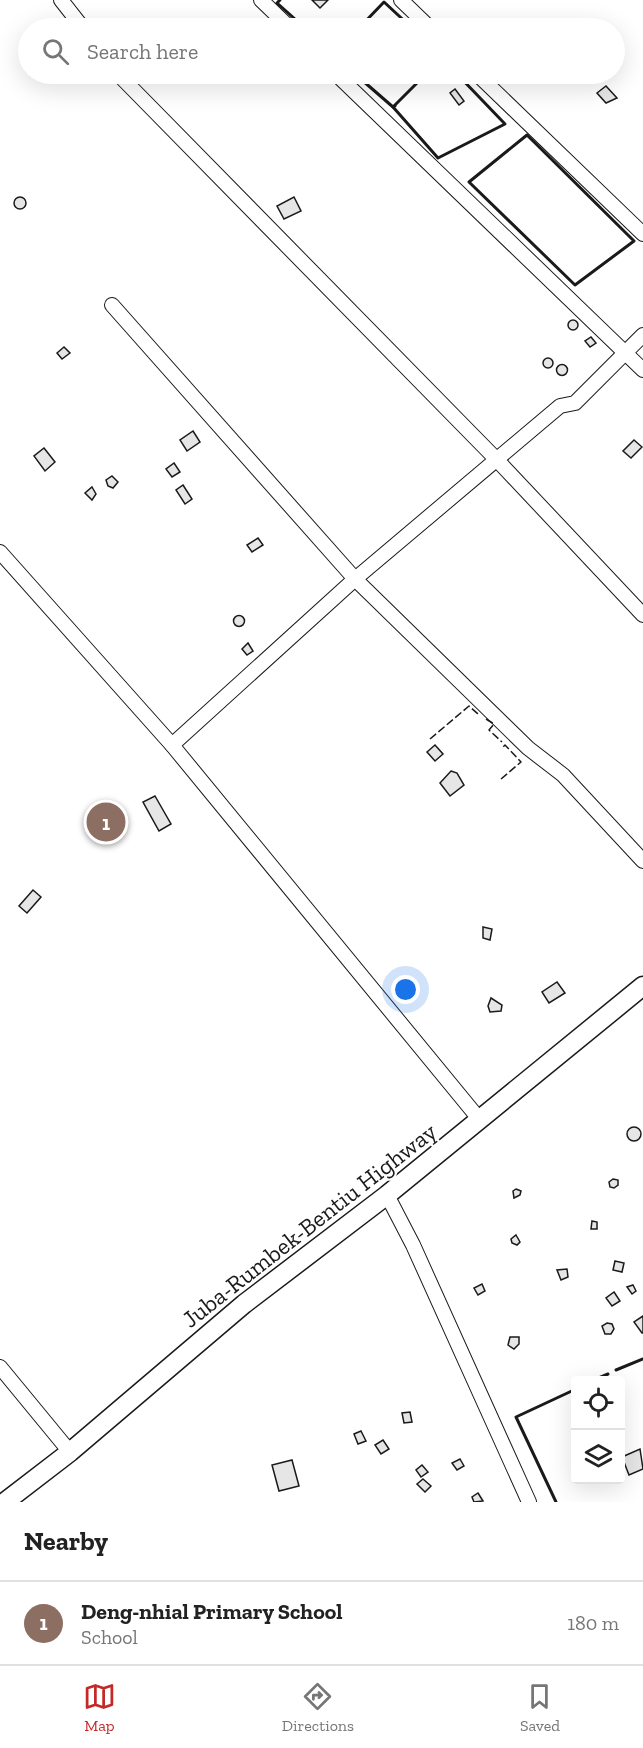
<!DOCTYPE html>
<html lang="en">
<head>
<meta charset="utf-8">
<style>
	body { margin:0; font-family:"Zilla Slab",serif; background:#f6f6f6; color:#222 }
	.controls { position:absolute; right:18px; bottom:18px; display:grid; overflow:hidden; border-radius:6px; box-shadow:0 6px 24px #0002 }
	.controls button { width:54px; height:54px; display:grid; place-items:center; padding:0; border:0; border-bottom:2px solid #e0e0e0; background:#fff; color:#222; font:30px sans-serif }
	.you { position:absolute; left:406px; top:990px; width:21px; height:21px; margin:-15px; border:4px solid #fff; border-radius:50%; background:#1a73e8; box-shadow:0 0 0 9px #1a73e833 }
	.badge { display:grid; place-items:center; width:39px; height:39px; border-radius:50%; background:#c62828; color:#fff; font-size:20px; font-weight:700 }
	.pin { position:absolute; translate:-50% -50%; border:3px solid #fff; box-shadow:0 2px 6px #0006 }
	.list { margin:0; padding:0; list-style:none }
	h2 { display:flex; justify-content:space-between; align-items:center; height:78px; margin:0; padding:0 24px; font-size:26px }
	h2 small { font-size:20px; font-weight:400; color:#767676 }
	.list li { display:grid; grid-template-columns:39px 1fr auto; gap:18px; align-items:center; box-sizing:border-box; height:84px; padding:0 24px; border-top:2px solid #e0e0e0 }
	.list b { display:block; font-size:22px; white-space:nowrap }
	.list p { margin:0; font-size:20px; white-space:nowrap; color:#767676 }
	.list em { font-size:20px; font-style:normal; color:#767676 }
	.icon { flex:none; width:33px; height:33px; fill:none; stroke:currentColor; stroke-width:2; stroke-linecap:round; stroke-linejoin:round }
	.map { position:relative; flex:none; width:643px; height:1502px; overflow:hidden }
	.search { position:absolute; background:#fff; box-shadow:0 6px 24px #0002; left:18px; right:18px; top:18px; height:66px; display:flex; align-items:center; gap:15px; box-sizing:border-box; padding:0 21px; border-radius:33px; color:#767676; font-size:22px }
	.sheet { height:162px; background:#fff }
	nav { display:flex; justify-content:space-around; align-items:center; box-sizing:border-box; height:84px; border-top:2px solid #e0e0e0; background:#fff; font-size:16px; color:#767676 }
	nav a { display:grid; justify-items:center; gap:3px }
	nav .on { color:#c62828 }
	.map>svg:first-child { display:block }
</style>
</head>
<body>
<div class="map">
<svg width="643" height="1502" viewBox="0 0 643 1502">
	<rect width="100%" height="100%" fill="#fff"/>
	<g fill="#e6e6e6" stroke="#1a1a1a" stroke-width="1.5">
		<path d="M312 0H328L320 8Z"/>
		<path d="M606 86 617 98 606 103 597 93Z"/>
		<path d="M455 89 464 101 459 105 450 93Z"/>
		<path d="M294 197 301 211 284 219 277 206Z"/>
		<circle cx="20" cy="203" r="6"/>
		<circle cx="573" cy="325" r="5"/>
		<path d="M591 337 596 343 590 347 585 341Z"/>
		<path d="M64 347 70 353 62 359 57 353Z"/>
		<circle cx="548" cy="363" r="5"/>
		<circle cx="562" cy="370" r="5.5"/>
		<path d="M193 431 200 442 187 451 180 440Z"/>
		<path d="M634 440 642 447 631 458 623 451Z"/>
		<path d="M44 448 55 462 45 471 34 456Z"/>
		<path d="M174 463 180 472 172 477 166 469Z"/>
		<path d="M112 476 118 482 113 488 108 486 106 480Z"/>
		<path d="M183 485 192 499 185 504 176 490Z"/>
		<path d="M92 487 96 494 92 500 85 493Z"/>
		<path d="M258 538 263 545 252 552 247 545Z"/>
		<circle cx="239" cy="621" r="5.5"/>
		<path d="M248 643 253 651 247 655 242 649Z"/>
		<path d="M435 745 443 754 435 761 427 752Z"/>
		<path d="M451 771 457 773 464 785 450 796 440 783Z"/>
		<path d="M155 796 171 824 159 831 143 802Z"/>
		<path d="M33 890 41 897 27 913 19 906Z"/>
		<path d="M483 927 492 929 490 940 483 938Z"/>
		<path d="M557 982 565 993 549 1003 542 992Z"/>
		<path d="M491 998 502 1005 501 1011 490 1012 488 1006Z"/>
		<circle cx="634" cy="1134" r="7"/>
		<path d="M613 1179 618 1180V1185L614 1188 610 1187 609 1182Z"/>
		<path d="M516 1189 521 1191 520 1195 514 1198 513 1191Z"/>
		<path d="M592 1221 597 1222V1229H591Z"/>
		<path d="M516 1235 520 1242 517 1245 512 1243 511 1239Z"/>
		<path d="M615 1261 624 1263 622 1272 613 1270Z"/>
		<path d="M567 1269 568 1277 561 1280 557 1270Z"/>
		<path d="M482 1284 485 1291 478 1295 474 1288Z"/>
		<path d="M633 1285 636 1291 632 1294 627 1287Z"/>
		<path d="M614 1292 620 1301 612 1306 606 1298Z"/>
		<path d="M643 1316V1333H642L634 1322Z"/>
		<path d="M607 1323 612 1324 614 1329 611 1334H605L602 1326Z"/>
		<path d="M510 1337H519V1344L514 1349 508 1345Z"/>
		<path d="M410 1412 412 1422 404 1423 402 1413Z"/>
		<path d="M361 1431 366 1441 358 1444 354 1434Z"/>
		<path d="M383 1440 389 1449 381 1454 375 1445Z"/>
		<path d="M640 1449 643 1469 629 1475 622 1457Z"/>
		<path d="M460 1459 464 1466 457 1470 452 1463Z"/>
		<path d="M292 1460 299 1486 279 1491 272 1465Z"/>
		<path d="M422 1465 428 1472 421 1477 416 1470Z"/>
		<path d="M423 1479 431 1486 425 1492 417 1484Z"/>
		<path d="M478 1493 483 1501 474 1502 472 1497Z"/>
	</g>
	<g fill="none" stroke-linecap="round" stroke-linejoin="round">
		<g stroke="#1a1a1a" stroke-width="16">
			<g id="minor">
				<path d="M61 0 83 28"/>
				<path d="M261 0 290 28"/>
				<path d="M401 0 430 28"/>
				<path d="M118 74 498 461 643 615"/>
				<path d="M336 74 643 370"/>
				<path d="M477 74 643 234"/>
				<path d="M112 305 355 579 528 748 563 775 643 861"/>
				<path d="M0 552 172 745 480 1120"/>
				<path d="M172 745 355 579 560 406 575 403 643 335"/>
				<path d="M387 1195 413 1245 529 1502"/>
				<path d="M0 1367 70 1452"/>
			</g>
		</g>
		<g stroke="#1a1a1a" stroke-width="21">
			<path id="major" d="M5 1502 70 1452 244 1304 387 1195 643 986"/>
		</g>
		<use href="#minor" stroke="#fff" stroke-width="14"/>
		<use href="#major" stroke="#fff" stroke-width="18"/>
		<g stroke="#1a1a1a" stroke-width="1.5" stroke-dasharray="8 3" stroke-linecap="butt">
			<path d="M486 719 494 724 489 730 502 742"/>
			<path d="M430 739 469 706 478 714"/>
			<path d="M501 779 521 762 505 745 503 747"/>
		</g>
		<g stroke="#1a1a1a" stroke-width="3">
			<path d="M280 0 277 3 305 28"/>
			<path d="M359 28 384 2 412 28"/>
			<path d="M355 74 393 107 395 106"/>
			<path d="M426 74 393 107 438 158 505 124 457 74"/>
			<path d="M527 135 634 241 575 285 469 182Z"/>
			<path d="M616 1370 643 1359"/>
			<path d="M594 1380 608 1374"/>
			<path d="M556 1502 516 1417 576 1389"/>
		</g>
	</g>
	<g text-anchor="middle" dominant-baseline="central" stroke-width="4.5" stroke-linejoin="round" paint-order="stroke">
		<g font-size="24" fill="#1a1a1a" stroke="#fff">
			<text transform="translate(309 1225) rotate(-38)">Juba-Rumbek-Bentiu Highway</text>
		</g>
	</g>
</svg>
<div class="controls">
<button><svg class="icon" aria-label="locate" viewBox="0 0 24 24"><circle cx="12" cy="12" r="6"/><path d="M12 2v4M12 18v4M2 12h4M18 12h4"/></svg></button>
<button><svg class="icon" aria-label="layers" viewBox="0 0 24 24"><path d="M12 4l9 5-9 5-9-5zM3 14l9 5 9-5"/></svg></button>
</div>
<div class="you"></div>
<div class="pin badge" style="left:106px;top:822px;background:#8d6e63">1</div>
<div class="search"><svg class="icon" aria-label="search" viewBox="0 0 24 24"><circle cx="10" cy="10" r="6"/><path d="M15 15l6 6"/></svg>Search here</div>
</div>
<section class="sheet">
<h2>Nearby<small></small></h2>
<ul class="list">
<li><span class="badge" style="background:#8d6e63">1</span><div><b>Deng-nhial Primary School</b><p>School</p></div><em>180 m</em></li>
</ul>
</section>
<nav>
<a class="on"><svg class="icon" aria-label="map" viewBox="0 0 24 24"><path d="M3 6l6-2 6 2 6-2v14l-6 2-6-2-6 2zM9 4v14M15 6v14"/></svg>Map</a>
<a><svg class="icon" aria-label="directions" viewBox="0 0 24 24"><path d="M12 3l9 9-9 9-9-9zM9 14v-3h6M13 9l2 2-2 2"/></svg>Directions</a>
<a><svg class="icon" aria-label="saved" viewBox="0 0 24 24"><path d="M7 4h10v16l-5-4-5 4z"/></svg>Saved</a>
</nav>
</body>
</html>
